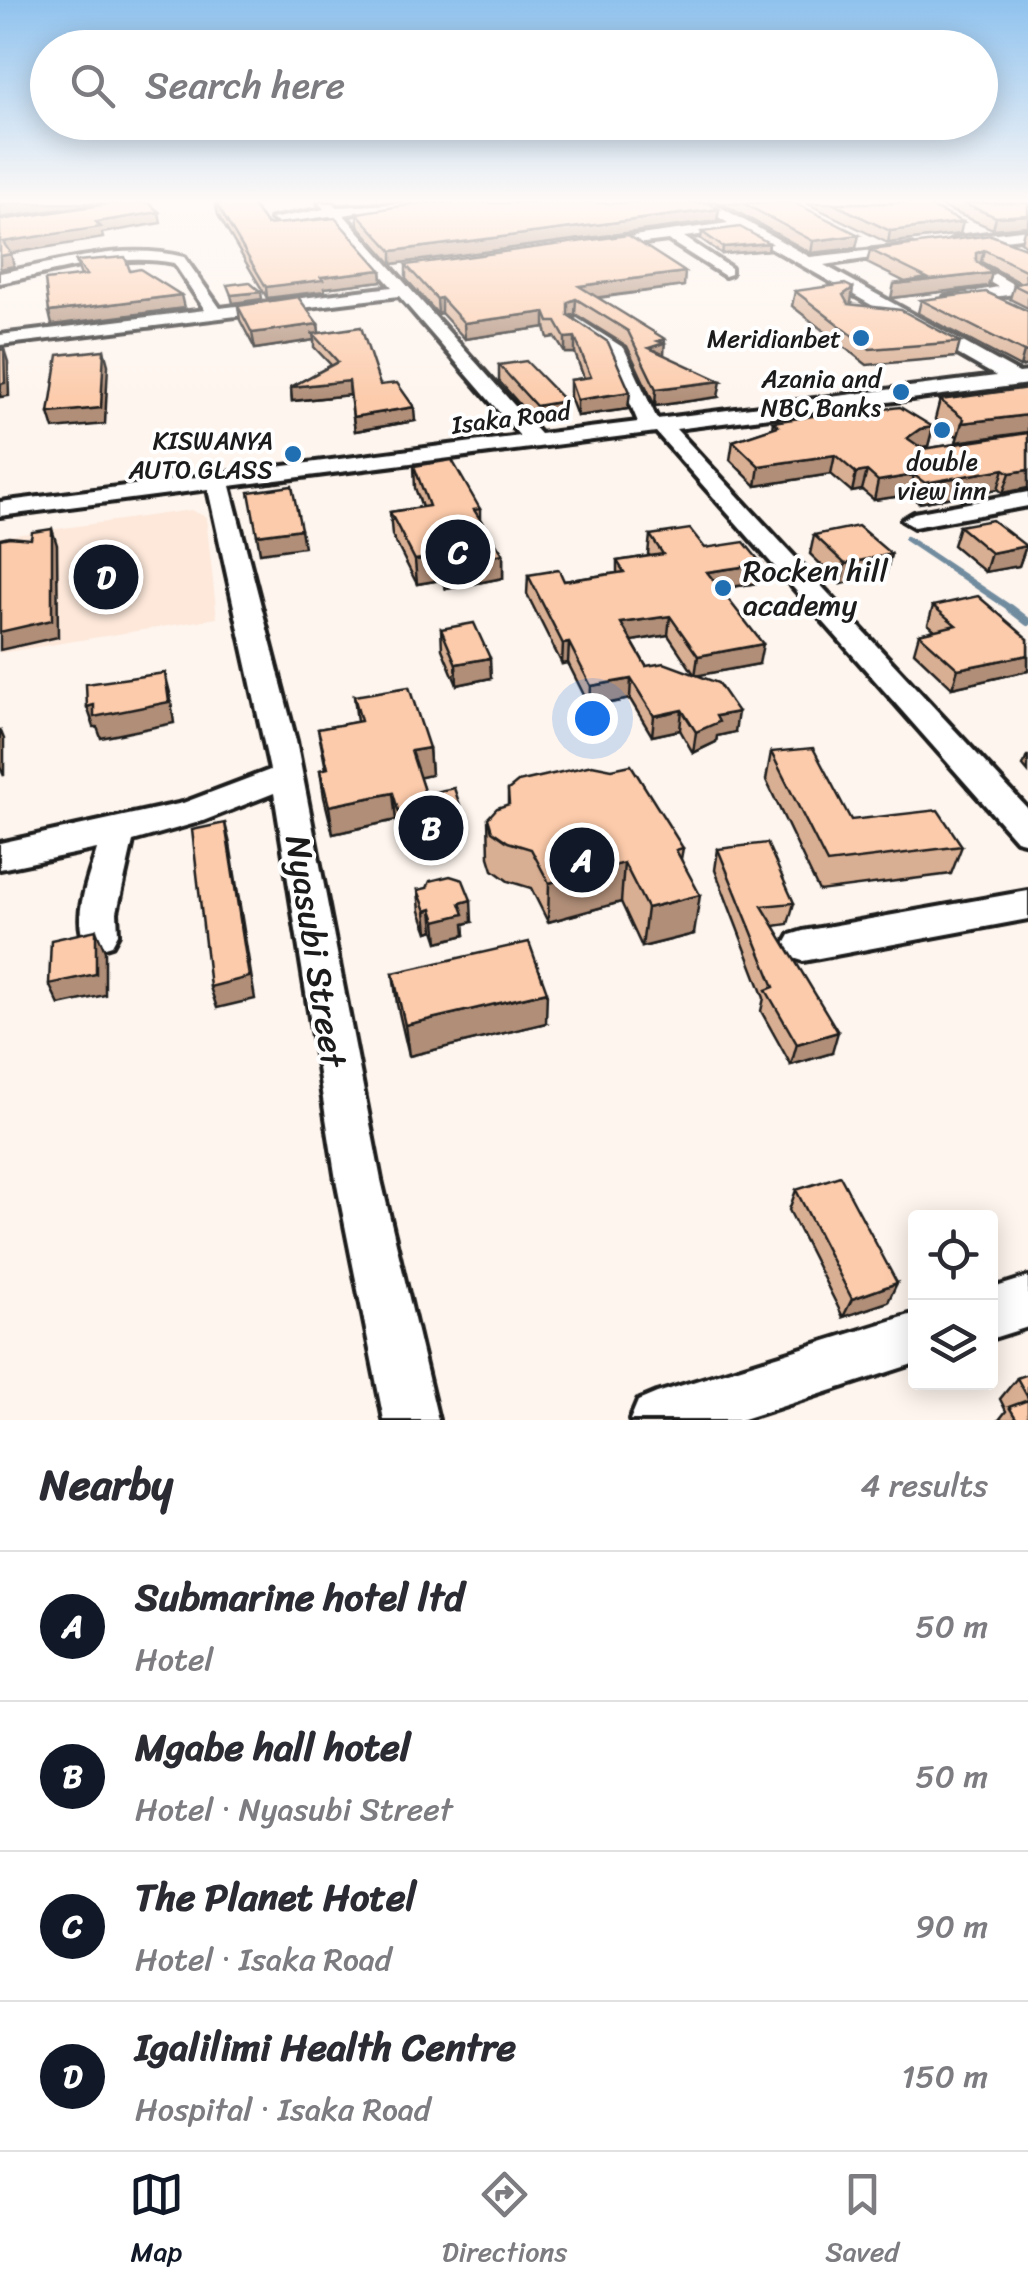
<!DOCTYPE html>
<html lang="en">
<head>
<meta charset="utf-8">
<style>
	body { margin:0; font-family:Sriracha,sans-serif; background:#f2f2f3; color:#2b2b33 }
	.controls { position:absolute; right:30px; bottom:30px; display:grid; overflow:hidden; border-radius:10px; box-shadow:0 5px 25px #0003 }
	.controls button { width:90px; height:90px; display:grid; place-items:center; padding:0; border:0; border-bottom:2px solid #e1e1e2; background:#fff; color:#2b2b33; font:50px sans-serif }
	.you { position:absolute; left:592px; top:718px; width:35px; height:35px; margin:-25px; border:8px solid #fff; border-radius:50%; background:#1a73e8; box-shadow:0 0 0 15px #1a73e833 }
	.badge { display:grid; place-items:center; width:65px; height:65px; border-radius:50%; background:#111827; color:#fff; font-size:32px; font-weight:700 }
	.pin { position:absolute; translate:-50% -50%; border:5px solid #fff; box-shadow:0 2px 10px #0006 }
	.list { margin:0; padding:0; list-style:none }
	h2 { display:flex; justify-content:space-between; align-items:center; height:130px; margin:0; padding:0 40px; font-size:42px }
	h2 small { font-size:32px; font-weight:400; color:#7c7c81 }
	.list li { display:grid; grid-template-columns:65px 1fr auto; gap:30px; align-items:center; box-sizing:border-box; height:150px; padding:0 40px; border-top:2px solid #e1e1e2 }
	.list b { display:block; font-size:38px; white-space:nowrap }
	.list p { margin:0; font-size:32px; white-space:nowrap; color:#7c7c81 }
	.list em { font-size:32px; font-style:normal; color:#7c7c81 }
	.icon { flex:none; width:55px; height:55px; fill:none; stroke:currentColor; stroke-width:2; stroke-linecap:round; stroke-linejoin:round }
	.map { position:relative; flex:none; width:1028px; height:1420px; overflow:hidden }
	.search { position:absolute; background:#fff; box-shadow:0 5px 25px #0003; left:30px; right:30px; top:30px; height:110px; display:flex; align-items:center; gap:25px; box-sizing:border-box; padding:0 35px; border-radius:55px; color:#7c7c81; font-size:38px }
	.sheet { height:730px; background:#fff }
	nav { display:flex; justify-content:space-around; align-items:center; box-sizing:border-box; height:140px; border-top:2px solid #e1e1e2; background:#fff; font-size:28px; color:#7c7c81 }
	nav a { display:grid; justify-items:center; gap:5px }
	nav .on { color:#111827 }
	.map>svg:first-child { display:block }
</style>
</head>
<body>
<div class="map">
<svg width="1028" height="1420" viewBox="0 0 1028 1420">
	<rect width="100%" height="100%" fill="#fef5ee"/>
	<filter id="ink" filterUnits="userSpaceOnUse"><feTurbulence type="fractalNoise" baseFrequency=".01" numOctaves="2"/><feDisplacementMap in="SourceGraphic" scale="20" xChannelSelector="R" yChannelSelector="G"/><feConvolveMatrix kernelMatrix="1 2 1 2 8 2 1 2 1" color-interpolation-filters="sRGB"/></filter>
	<g filter="url(#ink)">
		<path fill="#fde8da" d="M191 510 206 517 217 618 0 653V537Z"/>
		<g fill="none" stroke-linecap="round" stroke-linejoin="round">
			<path stroke="#728c9f" stroke-width="6" d="M907 539 1013 610"/>
			<path stroke="#728c9f" stroke-width="8" d="M1010 608 1028 622"/>
			<g stroke="#1c1c1c" stroke-width="8">
				<g id="minor">
					<path d="M319 203H333L337 207 412 203 344 215 540 434 638 422 610 355 568 323 577 318 624 348 657 419 996 376 740 230 684 237 731 268V274L725 276 668 240 596 249 589 245 596 241 728 223 696 203H713L810 257 911 246V252L906 253 824 265 1019 373 1028 372V384L676 429 1028 809V843L1016 840 656 432 230 486 296 741 381 1180 438 1420H384L336 1180 274 793 203 821 133 841 117 912 118 934 112 945 99 949 86 945C71 917 89 878 97 849L0 869V843L183 803 270 770 208 489 0 516V502L520 436 399 296 0 345V335L205 310 174 263C117 252 56 272 0 283V273C61 262 123 242 184 257L220 308 392 287 330 216 278 223 271 219 324 209Z"/>
					<path d="M1028 229V237L957 246 950 242 957 238Z"/>
					<path d="M982 266 1021 289 1013 294 945 305V297L998 287 976 274V268Z"/>
					<path d="M1028 492V506L914 527 902 520 914 513Z"/>
					<path d="M1028 891V919L803 961 790 957 784 946 790 935 803 931Z"/>
					<path d="M1028 1277V1327L990 1339V1289Z"/>
					<path d="M916 1313V1363L740 1420H630L638 1401 657 1393Z"/>
				</g>
			</g>
			<use href="#minor" fill="#fff" fill-rule="evenodd"/>
		</g>
		<g fill="#d9af93" stroke="#1c1c1c" stroke-width="2.5" fill-rule="evenodd">
			<path d="M215 203H251L267 225 381 270 382 281 324 288 325 291 267 298 218 215Z"/>
			<path d="M721 203H795L856 248 811 253Z"/>
			<path d="M806 203H923L960 234 888 243Z"/>
			<path d="M933 203H1028V226L993 229Z"/>
			<path d="M719 209 717 221 392 264 358 225 357 213Z"/>
			<path d="M1028 229V247L1021 242 1024 230Z"/>
			<path d="M702 232 769 243 768 250 722 254 701 239Z"/>
			<path d="M1028 249V308L1010 299 1014 285 1021 283 981 262 979 263 992 273 988 286 891 298 905 282 867 263 870 250Z"/>
			<path d="M76 261 130 271 184 308 52 325 81 276Z"/>
			<path d="M406 265 684 286 598 298 664 355 718 397 655 406 627 346 575 314 570 316 628 409 577 416 570 397V380L584 378 575 353H565L555 337 548 338 545 327 465 339 441 313 438 314 406 279Z"/>
			<path d="M795 291 851 303 849 304 960 342 956 357 867 365 792 306Z"/>
			<path d="M921 300 1028 311V365L1020 367 918 313Z"/>
			<path d="M238 306 318 324 319 333 380 385 415 421 355 431 350 395 292 401 291 387 331 365 314 347V340L255 349 240 320Z"/>
			<path d="M499 365 565 401 564 418 536 423 499 381Z"/>
			<path d="M1028 388 956 442 958 437 935 419 940 400Z"/>
			<path d="M876 410 933 427 928 446 919 447 923 449 1028 433V488L1003 493 998 489 919 503 909 495 874 500 862 490 852 492 831 474 756 486 730 460 733 441 772 428 773 422Z"/>
			<path d="M414 466 480 509V519L503 554V578L446 589 441 580 417 584 392 535 390 512 422 507 415 488Z"/>
			<path d="M959 526 1026 546 1019 566 985 572 953 545Z"/>
			<path d="M650 535 705 548 762 564 758 583 720 589 759 664 697 675 735 732 717 736 716 742 693 753 680 730 652 736 630 699 590 707 568 663 562 664 527 594 528 575 564 581 617 573V561L650 556 648 554ZM668 635 694 674 646 666 632 641Z"/>
			<path d="M814 535 891 554 886 574 841 584 810 554Z"/>
			<path d="M933 606 1028 639V671L952 688 914 652 919 634 935 630 928 624Z"/>
			<path d="M441 629 491 678 457 685 442 649Z"/>
			<path d="M354 696 429 748 431 775 419 777 425 794 462 835 404 848 396 820 333 834 324 797 320 770 326 769 318 729 357 722Z"/>
			<path d="M771 752 851 820 962 846 951 874 819 891 766 780Z"/>
			<path d="M1027 756H1028V772L1023 766Z"/>
			<path d="M508 790 683 848 681 859 694 934 642 947 621 902 548 922 531 888 508 881 493 870 489 857 488 818 508 805Z"/>
			<path d="M718 849 794 903 788 924 774 926 832 1053 791 1065 761 1011 764 998 715 870Z"/>
			<path d="M418 890 472 922 464 924 465 935 438 942 434 930 428 932 420 911Z"/>
			<path d="M393 973 546 1023 409 1056 397 1004Z"/>
			<path d="M796 1190 888 1302 843 1317 789 1210Z"/>
			<path d="M1028 1374V1420H999L1006 1411 1000 1399 1017 1378Z"/>
		</g>
		<g fill="#b08e78" stroke="#1c1c1c" stroke-width="2.5">
			<path d="M23 203H106L0 218V206Z"/>
			<path d="M719 209 717 221 392 264V251Z"/>
			<path d="M159 212 161 223 102 233 103 238 7 254 3 242 96 222Z"/>
			<path d="M1028 215V226L993 229 996 217Z"/>
			<path d="M963 222 960 234 888 243 890 231Z"/>
			<path d="M859 235 856 248 811 253 813 241Z"/>
			<path d="M769 243 768 250 722 254 723 247Z"/>
			<path d="M984 250 981 262 973 266 976 253Z"/>
			<path d="M11 254 14 266 0 269V256Z"/>
			<path d="M381 270 382 281 324 288 325 291 267 298 266 287 321 277Z"/>
			<path d="M685 272 684 286 578 300 579 286Z"/>
			<path d="M992 273 988 286 891 298 894 284Z"/>
			<path d="M853 288 851 303 840 310 843 295Z"/>
			<path d="M261 292 262 299 233 303 231 295Z"/>
			<path d="M181 295 184 308 52 325 49 312Z"/>
			<path d="M441 298V313L438 314 437 299Z"/>
			<path d="M576 299 575 314 567 317 568 302Z"/>
			<path d="M545 312V327L465 339 464 323Z"/>
			<path d="M318 324 320 340 313 334 314 340 255 349 252 333Z"/>
			<path d="M575 337V353H565V338Z"/>
			<path d="M665 339 664 355 649 348 658 341Z"/>
			<path d="M4 349 8 362 9 396 0 397Z"/>
			<path d="M104 350 108 365 105 424 54 429 49 413Z"/>
			<path d="M1028 351V365L1020 367 1024 352Z"/>
			<path d="M349 381 350 395 292 401 291 387Z"/>
			<path d="M721 381 718 397 655 406 656 389Z"/>
			<path d="M630 392 628 409 577 416V400Z"/>
			<path d="M565 401 564 418 536 423V406Z"/>
			<path d="M414 407 415 421 355 431 353 417Z"/>
			<path d="M1028 415V432L956 442 962 423Z"/>
			<path d="M933 427 928 446 915 448 907 438 920 429Z"/>
			<path d="M835 455 831 474 756 486 759 466Z"/>
			<path d="M1004 469 998 489 919 503 925 483Z"/>
			<path d="M1028 470V488L1003 493 1010 473Z"/>
			<path d="M867 471 862 490 852 492 856 473Z"/>
			<path d="M914 475 909 495 874 500 878 481Z"/>
			<path d="M52 529 57 545 58 637 0 650V632Z"/>
			<path d="M301 529 304 547 260 553 257 535Z"/>
			<path d="M1026 546 1019 566 985 572 991 553Z"/>
			<path d="M503 554V578L446 589 445 565Z"/>
			<path d="M891 554 886 574 841 584 845 564Z"/>
			<path d="M440 556 441 580 417 584 415 560Z"/>
			<path d="M762 564 758 583 704 591 707 572Z"/>
			<path d="M670 616 668 635 620 643 621 623Z"/>
			<path d="M569 643 568 663 562 664 563 644Z"/>
			<path d="M763 644 759 664 695 676 698 656Z"/>
			<path d="M1028 655V671L952 688 958 669Z"/>
			<path d="M490 658 491 678 457 685 456 664Z"/>
			<path d="M165 673 170 693 174 723 101 738 97 727H94L87 707Z"/>
			<path d="M631 679 630 699 590 707 591 686Z"/>
			<path d="M682 710 680 730 652 736 654 716Z"/>
			<path d="M738 712 735 732 717 736 716 742 693 753 696 732 716 716Z"/>
			<path d="M0 729 4 739V776L0 767Z"/>
			<path d="M429 748 431 775 413 779 411 751Z"/>
			<path d="M393 793 396 820 333 834 329 806Z"/>
			<path d="M461 808 462 835 404 848 401 820Z"/>
			<path d="M225 823 230 844 255 999 217 1008 210 987Z"/>
			<path d="M624 863 621 902 548 922 549 883Z"/>
			<path d="M700 895 694 934 642 947 647 908Z"/>
			<path d="M471 900 472 922 464 924 465 935 438 942 436 921 460 903Z"/>
			<path d="M432 909 434 930 428 932 426 911Z"/>
			<path d="M96 930 105 951V995L59 1005 49 984Z"/>
			<path d="M547 992 546 1023 409 1056 405 1025Z"/>
			<path d="M838 1032 832 1053 791 1065 797 1044Z"/>
			<path d="M897 1283 888 1302 843 1317 852 1299Z"/>
		</g>
		<g fill="#fccbab" stroke="#1c1c1c" stroke-width="2.5">
			<path d="M0 203H23L0 206Z"/>
			<path d="M114 203H149L159 212 96 222 101 227 3 242 11 254 0 256V220Z"/>
			<path d="M216 203H251L267 225 335 218 381 270 321 277 323 280 266 287Z"/>
			<path d="M420 203H709L719 209 392 251 357 213Z"/>
			<path d="M743 203H795L859 235 813 241Z"/>
			<path d="M832 203H923L963 222 890 231Z"/>
			<path d="M962 203H1028V215L996 217Z"/>
			<path d="M740 227 769 243 723 247 702 232Z"/>
			<path d="M628 235 685 272 579 286 665 339 658 341 664 343 649 348 721 381 656 389 628 331 576 299 568 302V315L608 342 630 392 577 400 570 380 591 377 575 337 565 338 556 322H549L545 312 464 323 441 298 437 299 406 265Z"/>
			<path d="M991 235 1028 249V292L1014 285 1026 281 1025 270 984 250 976 253V261L992 273 894 284 927 278 870 250Z"/>
			<path d="M125 257 130 271 140 269 181 295 49 312 45 280 87 275 76 261Z"/>
			<path d="M249 282 261 292 231 295 227 285Z"/>
			<path d="M845 284 853 288 843 295 848 304 901 310 960 342 870 349 795 291Z"/>
			<path d="M986 292 1028 311V351L1024 352 921 300Z"/>
			<path d="M298 297 318 324 252 333 238 306Z"/>
			<path d="M361 327 380 385 397 383 414 407 353 417 349 381 291 387 338 362 313 334Z"/>
			<path d="M4 349 5 383 0 384V350Z"/>
			<path d="M104 350 101 408 49 413 58 355Z"/>
			<path d="M526 361 565 401 536 406 499 365Z"/>
			<path d="M1028 388V415L962 423 964 419 940 400Z"/>
			<path d="M872 407 876 410 900 407 933 427 920 429 907 438 923 449 1028 433V470L1010 473 1004 469 925 483 914 475 878 481 867 471 856 473 835 455 759 466 733 441 778 426 773 422Z"/>
			<path d="M452 460 480 509 474 510 503 554 445 565 440 556 415 560 390 512 429 506 414 466Z"/>
			<path d="M292 486 301 529 257 535 249 492Z"/>
			<path d="M992 520 1026 546 991 553 959 526Z"/>
			<path d="M858 526 891 554 845 564 814 535Z"/>
			<path d="M52 529V620L0 632V539L9 537 31 539 32 532Z"/>
			<path d="M690 529 705 548 744 542 762 564 707 572 763 644 698 656 670 616 621 623 646 666 664 663 718 683 738 712 716 716 719 722 696 732 682 710 654 716 631 679 591 686 569 643 563 644 528 575 559 570 564 581 624 572 617 561 663 554 650 535Z"/>
			<path d="M978 596 1028 639V655L958 669 919 634 956 625 933 606Z"/>
			<path d="M474 623 490 658 456 664 441 629Z"/>
			<path d="M165 673 169 702 94 717V705L87 707 86 684Z"/>
			<path d="M409 687 429 748 411 751 425 794 454 788 461 808 401 820 393 793 329 806 320 770 328 768 318 729 361 721 354 696Z"/>
			<path d="M813 748 851 820 938 810 962 846 827 863 771 752Z"/>
			<path d="M592 765 612 769 631 765 683 848 676 850 700 895 647 908 624 863 549 883 531 849 508 842 492 831 488 818 497 808 509 804 508 790 518 782Z"/>
			<path d="M225 823 249 977 210 987 192 830Z"/>
			<path d="M767 843 794 903 762 906 838 1032 797 1044 766 990 774 987 718 849Z"/>
			<path d="M450 876 463 880 471 900 460 903 464 914 436 921 432 909 426 911 418 890 427 888 430 881Z"/>
			<path d="M96 930V974L49 984 51 940Z"/>
			<path d="M529 942 547 992 405 1025 393 973Z"/>
			<path d="M840 1176 897 1283 852 1299 796 1190Z"/>
			<path d="M1028 1374V1398L1017 1378Z"/>
			<path d="M1028 1400V1420H1017L1009 1407Z"/>
		</g>
	</g>
	<linearGradient id="sky" x2="0" y2="1"><stop stop-color="#8fc2ee"/><stop offset="0.5" stop-color="#fffaf7"/><stop offset="1" stop-color="#fffaf7" stop-opacity="0"/></linearGradient>
	<rect width="1028" height="402" fill="url(#sky)"/>
	<g fill="#1f6fb2" stroke="#fff" stroke-width="4">
		<circle cx="861" cy="338" r="10"/>
		<circle cx="901" cy="392" r="10"/>
		<circle cx="942" cy="430" r="10"/>
		<circle cx="293" cy="454" r="10"/>
		<circle cx="723" cy="588" r="10"/>
	</g>
	<g text-anchor="middle" dominant-baseline="central" stroke-width="8" stroke-linejoin="round" paint-order="stroke">
		<g font-size="25" fill="#1c1c1c" stroke="#fff" text-anchor="end">
			<text x="841" y="338">Meridianbet</text>
			<text x="881" y="378">Azania and<tspan x="881" dy="29">NBC Banks</tspan></text>
			<text x="273" y="440">KISWANYA<tspan x="273" dy="29">AUTO GLASS</tspan></text>
			<text x="942" y="461" text-anchor="middle">double<tspan x="942" dy="29">view inn</tspan></text>
		</g>
		<g font-size="25" fill="#1c1c1c" stroke="#fff">
			<text transform="translate(511 418) rotate(-7)">Isaka Road</text>
		</g>
		<g font-size="30" fill="#1c1c1c" stroke="#fff" text-anchor="start">
			<text x="743" y="571">Rocken hill<tspan x="743" dy="34">academy</tspan></text>
		</g>
		<g font-size="35" fill="#1c1c1c" stroke="#fff">
			<text transform="translate(316 951) rotate(81)">Nyasubi Street</text>
		</g>
	</g>
</svg>
<div class="controls">
<button><svg class="icon" aria-label="locate" viewBox="0 0 24 24"><circle cx="12" cy="12" r="6"/><path d="M12 2v4M12 18v4M2 12h4M18 12h4"/></svg></button>
<button><svg class="icon" aria-label="layers" viewBox="0 0 24 24"><path d="M12 4l9 5-9 5-9-5zM3 14l9 5 9-5"/></svg></button>
</div>
<div class="you"></div>
<div class="pin badge" style="left:582px;top:860px">A</div>
<div class="pin badge" style="left:431px;top:828px">B</div>
<div class="pin badge" style="left:458px;top:552px">C</div>
<div class="pin badge" style="left:106px;top:577px">D</div>
<div class="search"><svg class="icon" aria-label="search" viewBox="0 0 24 24"><circle cx="10" cy="10" r="6"/><path d="M15 15l6 6"/></svg>Search here</div>
</div>
<section class="sheet">
<h2>Nearby<small>4 results</small></h2>
<ul class="list">
<li><span class="badge">A</span><div><b>Submarine hotel ltd</b><p>Hotel</p></div><em>50 m</em></li>
<li><span class="badge">B</span><div><b>Mgabe hall hotel</b><p>Hotel · Nyasubi Street</p></div><em>50 m</em></li>
<li><span class="badge">C</span><div><b>The Planet Hotel</b><p>Hotel · Isaka Road</p></div><em>90 m</em></li>
<li><span class="badge">D</span><div><b>Igalilimi Health Centre</b><p>Hospital · Isaka Road</p></div><em>150 m</em></li>
</ul>
</section>
<nav>
<a class="on"><svg class="icon" aria-label="map" viewBox="0 0 24 24"><path d="M3 6l6-2 6 2 6-2v14l-6 2-6-2-6 2zM9 4v14M15 6v14"/></svg>Map</a>
<a><svg class="icon" aria-label="directions" viewBox="0 0 24 24"><path d="M12 3l9 9-9 9-9-9zM9 14v-3h6M13 9l2 2-2 2"/></svg>Directions</a>
<a><svg class="icon" aria-label="saved" viewBox="0 0 24 24"><path d="M7 4h10v16l-5-4-5 4z"/></svg>Saved</a>
</nav>
</body>
</html>
